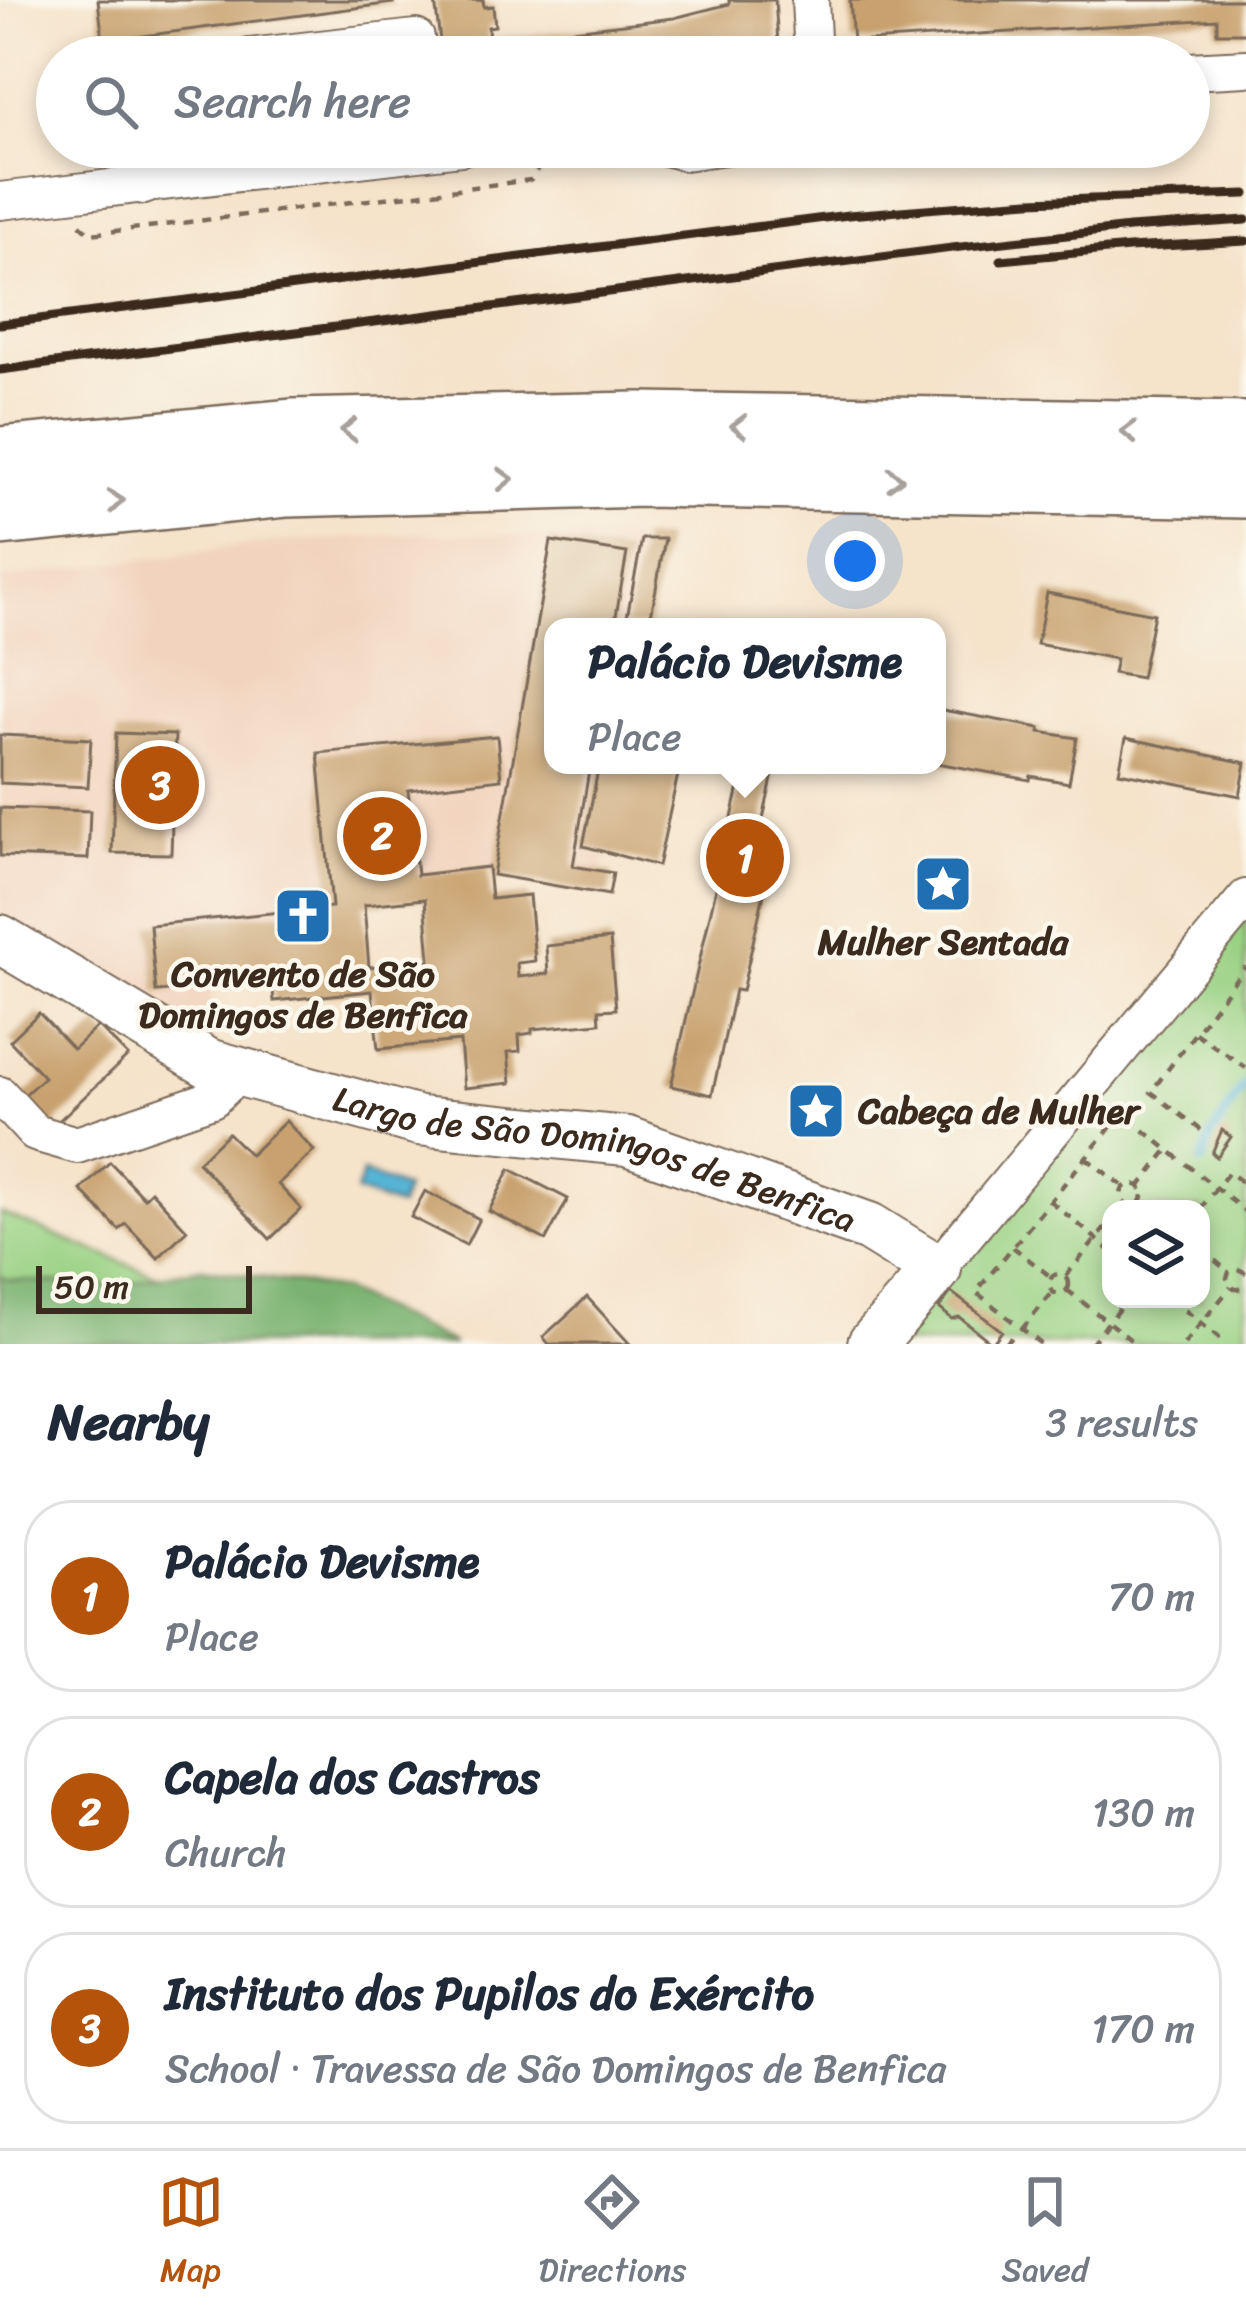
<!DOCTYPE html>
<html lang="en">
<head>
<meta charset="utf-8">
<style>
	body { margin:0; font-family:Sriracha,sans-serif; background:#f6f6f7; color:#1f2937 }
	.controls { position:absolute; right:36px; bottom:36px; display:grid; overflow:hidden; border-radius:24px; box-shadow:0 6px 18px #0003 }
	.controls button { width:108px; height:108px; display:grid; place-items:center; padding:0; border:0; border-bottom:3px solid #e0e1e3; background:#fff; color:#1f2937; font:60px sans-serif }
	.scale { position:absolute; left:36px; bottom:30px; width:216px; box-sizing:border-box; padding-left:12px; border:6px solid #3b2a1e; border-top:0; font-size:33px; line-height:42px; white-space:nowrap; color:#3b2a1e; -webkit-text-stroke:9px #fbf7ec; paint-order:stroke }
	.you { position:absolute; left:855px; top:561px; width:42px; height:42px; margin:-30px; border:9px solid #fff; border-radius:50%; background:#1a73e8; box-shadow:0 0 0 18px #1a73e833 }
	.badge { display:grid; place-items:center; width:78px; height:78px; border-radius:50%; background:#b45309; color:#fff; font-size:39px; font-weight:700 }
	.pin { position:absolute; translate:-50% -50%; border:6px solid #fff; box-shadow:0 3px 12px #0006 }
	.popup { position:absolute; left:544px; top:618px; width:402px; height:156px; box-sizing:border-box; display:grid; place-content:center; border-radius:24px; background:#fff; filter:drop-shadow(0 3px 9px #0005); font-size:39px; white-space:nowrap; color:#747a83 }
	.popup b { font-size:45px; color:#1f2937 }
	.popup::after { content:''; position:absolute; left:50%; top:100%; margin-left:-24px; border:24px solid transparent; border-top-color:#fff }
	.list { margin:0; padding:0; list-style:none }
	h2 { display:flex; justify-content:space-between; align-items:center; height:156px; margin:0; padding:0 48px; font-size:51px }
	h2 small { font-size:39px; font-weight:400; color:#747a83 }
	.list li { display:grid; grid-template-columns:78px 1fr auto; gap:36px; align-items:center; box-sizing:border-box; height:192px; margin:0 24px 24px; padding:0 24px; border:3px solid #e0e1e3; border-radius:48px }
	.list b { display:block; font-size:45px; white-space:nowrap }
	.list p { margin:0; font-size:39px; white-space:nowrap; color:#747a83 }
	.list em { font-size:39px; font-style:normal; color:#747a83 }
	.icon { flex:none; width:66px; height:66px; fill:none; stroke:currentColor; stroke-width:2; stroke-linecap:round; stroke-linejoin:round }
	.map { position:relative; flex:none; width:1246px; height:1344px; overflow:hidden }
	.search { position:absolute; background:#fff; box-shadow:0 6px 18px #0003; left:36px; right:36px; top:36px; height:132px; display:flex; align-items:center; gap:30px; box-sizing:border-box; padding:0 42px; border-radius:66px; color:#747a83; font-size:45px }
	.sheet { height:804px; background:#fff }
	nav { display:flex; justify-content:space-around; align-items:center; box-sizing:border-box; height:168px; border-top:3px solid #e0e1e3; background:#fff; font-size:33px; color:#747a83 }
	nav a { display:grid; justify-items:center; gap:6px }
	nav .on { color:#b45309 }
	.map>svg:first-child { display:block }
</style>
</head>
<body>
<div class="map">
<svg width="1246" height="1344" viewBox="0 0 1246 1344">
	<rect width="100%" height="100%" fill="#fbf7ec"/>
	<filter id="ink" filterUnits="userSpaceOnUse"><feTurbulence type="fractalNoise" baseFrequency=".00833" numOctaves="2"/><feDisplacementMap in="SourceGraphic" scale="24" xChannelSelector="R" yChannelSelector="G"/><feConvolveMatrix kernelMatrix="1 2 1 2 8 2 1 2 1" color-interpolation-filters="sRGB"/></filter>
	<filter id="wash" filterUnits="userSpaceOnUse"><feTurbulence type="fractalNoise" baseFrequency=".004" numOctaves="4" result="noise"/><feDisplacementMap in="SourceGraphic" scale="48" xChannelSelector="R" yChannelSelector="G"/><feGaussianBlur stdDeviation="2.7" result="paint"/><feColorMatrix in="noise" values="0 0 0 0 0 0 0 0 0 0 0 0 0 0 0 0 0 1.4 0 .05"/><feComposite in="paint" operator="in"/></filter>
	<g filter="url(#wash)">
		<rect width="100%" height="100%" fill="#f5e3ca"/>
		<path fill="#f2d4be" d="M414 533 665 539 649 627H553V765H623L603 870 613 873 609 895 493 875 488 867 417 875 408 790 500 779 496 736 318 753 332 907 156 992 210 987 216 1043 0 916V579L254 544Z"/>
		<g fill="#99d183" stroke="#6a7e50" stroke-width="3" fill-rule="evenodd">
			<path d="M1246 887V1344H879ZM1111 1209H1201V1299H1111Z"/>
			<path d="M0 1213 325 1344H0Z"/>
		</g>
		<path fill="#7ab371" stroke="#5a6e48" stroke-width="3" d="M201 1268 341 1290 454 1344H0V1276L9 1280 112 1286Z"/>
		<path fill="#57b4d5" stroke="#496f7a" stroke-width="3" d="M363 1173 405 1189 399 1207 356 1192Z"/>
		<g fill="none" stroke-linecap="round" stroke-linejoin="round">
			<path stroke="#57b4d5" stroke-width="9" d="M1202 1162 1211 1136 1246 1083"/>
		</g>
		<g id="blocks">
			<g fill="#c8a16e" fill-rule="evenodd">
				<path d="M98 0H392L393 3 112 40 114 57H70L68 46 103 41Z"/>
				<path d="M483 0 484 7 493 6 495 26 488 27 489 40 674 18 729 4V0H775L779 57H442L435 1Z"/>
				<path d="M850 0H1246V33H1217V19L853 42Z"/>
				<path d="M642 539H665L649 627H625Z"/>
				<path d="M551 541 627 553 614 627H553V765H590L573 866 613 873 609 895 493 875Z"/>
				<path d="M1047 593 1154 614 1141 678 1113 673 1116 659 1037 644Z"/>
				<path d="M937 709 1040 728V732L1077 738 1069 783 1031 776 1030 780 937 763Z"/>
				<path d="M116 733 175 735 171 854 112 853Z"/>
				<path d="M0 735 91 739 88 787 0 783Z"/>
				<path d="M497 736 501 779 408 790 417 875 488 867 491 899 529 895 535 961 517 963 518 977 548 974 546 946 610 939 616 1009 599 1010 600 1023 532 1029V1033L519 1035 520 1051 508 1052 511 1083 464 1088 460 1041 378 1049 372 991 274 1001 272 981 156 992 150 925 332 907 318 753ZM425 899 430 961 369 967 364 905Z"/>
				<path d="M1126 738 1246 763 1240 796 1119 772Z"/>
				<path d="M599 765H680L658 866 583 846Z"/>
				<path d="M744 765H775L761 828 772 830 761 878 767 880 742 991 735 990 712 1095 671 1086Z"/>
				<path d="M0 808 90 811 88 859 0 856Z"/>
				<path d="M39 1013 73 1049 98 1026 128 1056 50 1129 21 1098 44 1077 10 1041Z"/>
				<path d="M286 1121 314 1151 278 1184 301 1209 270 1239 198 1162 228 1133 250 1155Z"/>
				<path d="M1222 1130 1231 1137 1217 1157 1212 1153Z"/>
				<path d="M110 1162 144 1198 151 1191 187 1230 158 1258 126 1224 119 1230 81 1190Z"/>
				<path d="M510 1169 568 1199 546 1240 489 1211Z"/>
				<path d="M425 1191 479 1219 466 1245 411 1217Z"/>
				<path d="M951 1292 1002 1331 995 1340 999 1344H993L959 1317 952 1319 939 1308Z"/>
				<path d="M587 1297 630 1344H549L543 1337Z"/>
			</g>
		</g>
	</g>
	<g filter="url(#ink)">
		<use href="#blocks" fill-opacity="0" stroke="#7c6b5a" stroke-width="3"/>
		<g fill="none" stroke-linecap="round" stroke-linejoin="round">
			<g stroke="#7c6b5a" stroke-width="22">
				<path id="lane" d="M629 147 684 161 782 147"/>
			</g>
			<g stroke="#7c6b5a" stroke-width="40">
				<g id="street">
					<path d="M810 0 813 57"/>
					<path d="M249 57 416 38 418 57"/>
					<path d="M1189 71 1246 68"/>
					<path d="M140 147 144 186"/>
					<path d="M0 201 461 147"/>
					<path d="M0 1095 35 1133 77 1145 212 1099 239 1073"/>
					<path d="M937 1269 1246 898"/>
				</g>
			</g>
			<g stroke="#7c6b5a" stroke-width="52">
				<g id="secondary">
					<path id="s1" d="M0 939 208 1063 419 1121 627 1141 869 1227 937 1269 872 1344"/>
				</g>
			</g>
			<g stroke="#7c6b5a" stroke-width="68">
				<g id="highway">
					<path d="M0 459 292 431 639 424 1246 434"/>
					<path d="M0 514 287 485 644 475 1246 486"/>
				</g>
			</g>
			<g stroke="#7c6b5a" stroke-width="4.5" stroke-dasharray="9 9" stroke-linecap="butt">
				<path d="M80 224 91 234 531 180 545 156 605 149"/>
				<path d="M1195 1033 1246 1068"/>
				<path d="M1201 1130 1151 1092 1244 968 1246 969"/>
				<path d="M1086 1158 1124 1187"/>
				<circle cx="1132" cy="1195" r="11"/>
				<path d="M1139 1187 1168 1150"/>
				<path d="M1050 1201 1111 1251"/>
				<path d="M1141 1201 1150 1209"/>
				<path d="M1200 1209 1229 1172 1246 1185"/>
				<path d="M1013 1247 1051 1277"/>
				<path d="M1201 1249 1229 1272"/>
				<path d="M1246 1273 1236 1268 1229 1272 1227 1278 1234 1289H1241L1246 1284"/>
				<circle cx="1059" cy="1284" r="10"/>
				<path d="M1066 1276 1111 1221"/>
				<path d="M1067 1290 1136 1344"/>
				<path d="M1171 1299 1227 1344"/>
				<path d="M1022 1329 1053 1292"/>
				<path d="M1006 1344 1010 1339 1015 1344"/>
				<path d="M1041 1344 976 1292 1122 1113 1246 1212"/>
				<path d="M1091 1344 1127 1299"/>
				<path d="M1184 1344 1231 1287"/>
			</g>
			<use href="#lane" stroke="#fff" stroke-width="18"/>
			<use href="#street" stroke="#fff" stroke-width="36"/>
			<use href="#secondary" stroke="#fff" stroke-width="48"/>
			<use href="#highway" stroke="#fff" stroke-width="63"/>
			<g stroke="#3b2a1e" stroke-width="9">
				<path d="M1001 260 1129 248 1246 241"/>
				<path d="M0 324 848 215 1029 201 1246 194"/>
				<path d="M0 370 952 248 1129 228 1246 220"/>
			</g>
		</g>
		<defs><path id="oneway-chevron" d="M-2-3.5L2.5 0L-2 3.5" fill="none" stroke-width="1.6" stroke-linecap="round" stroke-linejoin="round" transform="scale(3)"/></defs>
		<g stroke="#a79f9a">
			<use href="#oneway-chevron" transform="translate(739 426) rotate(-179)"/>
			<use href="#oneway-chevron" transform="translate(349 430) rotate(179)"/>
			<use href="#oneway-chevron" transform="translate(1129 432) rotate(-179)"/>
			<use href="#oneway-chevron" transform="translate(505 479) rotate(-2)"/>
			<use href="#oneway-chevron" transform="translate(895 479) rotate(1)"/>
			<use href="#oneway-chevron" transform="translate(116 501) rotate(-5)"/>
		</g>
	</g>
	<defs>
		<g id="sight-square" transform="scale(3)"><rect x="-9" y="-9" width="18" height="18" rx="4" fill="#1f6fb2" stroke="#fbf7ec"/><path d="M0-6L1.8-2.2L6-1.7L2.9 1.2L3.7 5.4L0 3.3L-3.7 5.4L-2.9 1.2L-6-1.7L-1.8-2.2Z" fill="#fff"/></g>
		<g id="church-square" transform="scale(3)"><rect x="-9" y="-9" width="18" height="18" rx="4" fill="#1f6fb2" stroke="#fbf7ec"/><path d="M-1.2-6h2.4v3.5h3.3v2.4h-3.3V6h-2.4V-.1h-3.3v-2.4h3.3Z" fill="#fff"/></g>
	</defs>
	<g fill-rule="evenodd">
		<use href="#sight-square" x="943" y="884"/>
		<use href="#church-square" x="303" y="916"/>
		<use href="#sight-square" x="816" y="1111"/>
	</g>
	<g text-anchor="middle" dominant-baseline="central" stroke-width="9" stroke-linejoin="round" paint-order="stroke">
		<g font-size="36" font-weight="bold" fill="#3b2a1e" stroke="#fbf7ec">
			<text x="943" y="942">Mulher Sentada</text>
			<text x="303" y="974">Convento de São<tspan x="303" dy="41">Domingos de Benfica</tspan></text>
			<text x="858" y="1111" text-anchor="start">Cabeça de Mulher</text>
		</g>
		<g font-size="36" fill="#3b2a1e" stroke="#fbf7ec">
			<text stroke="none"><textPath href="#s1" startOffset="642">Largo de São Domingos de Benfica</textPath></text>
		</g>
	</g>
</svg>
<div class="controls">
<button><svg class="icon" aria-label="layers" viewBox="0 0 24 24"><path d="M12 4l9 5-9 5-9-5zM3 14l9 5 9-5"/></svg></button>
</div>
<div class="scale">50 m</div>
<div class="you"></div>
<div class="pin badge" style="left:745px;top:858px">1</div>
<div class="popup"><b>Palácio Devisme</b>Place</div>
<div class="pin badge" style="left:382px;top:836px">2</div>
<div class="pin badge" style="left:160px;top:785px">3</div>
<div class="search"><svg class="icon" aria-label="search" viewBox="0 0 24 24"><circle cx="10" cy="10" r="6"/><path d="M15 15l6 6"/></svg>Search here</div>
</div>
<section class="sheet">
<h2>Nearby<small>3 results</small></h2>
<ul class="list">
<li><span class="badge">1</span><div><b>Palácio Devisme</b><p>Place</p></div><em>70 m</em></li>
<li><span class="badge">2</span><div><b>Capela dos Castros</b><p>Church</p></div><em>130 m</em></li>
<li><span class="badge">3</span><div><b>Instituto dos Pupilos do Exército</b><p>School · Travessa de São Domingos de Benfica</p></div><em>170 m</em></li>
</ul>
</section>
<nav>
<a class="on"><svg class="icon" aria-label="map" viewBox="0 0 24 24"><path d="M3 6l6-2 6 2 6-2v14l-6 2-6-2-6 2zM9 4v14M15 6v14"/></svg>Map</a>
<a><svg class="icon" aria-label="directions" viewBox="0 0 24 24"><path d="M12 3l9 9-9 9-9-9zM9 14v-3h6M13 9l2 2-2 2"/></svg>Directions</a>
<a><svg class="icon" aria-label="saved" viewBox="0 0 24 24"><path d="M7 4h10v16l-5-4-5 4z"/></svg>Saved</a>
</nav>
</body>
</html>
